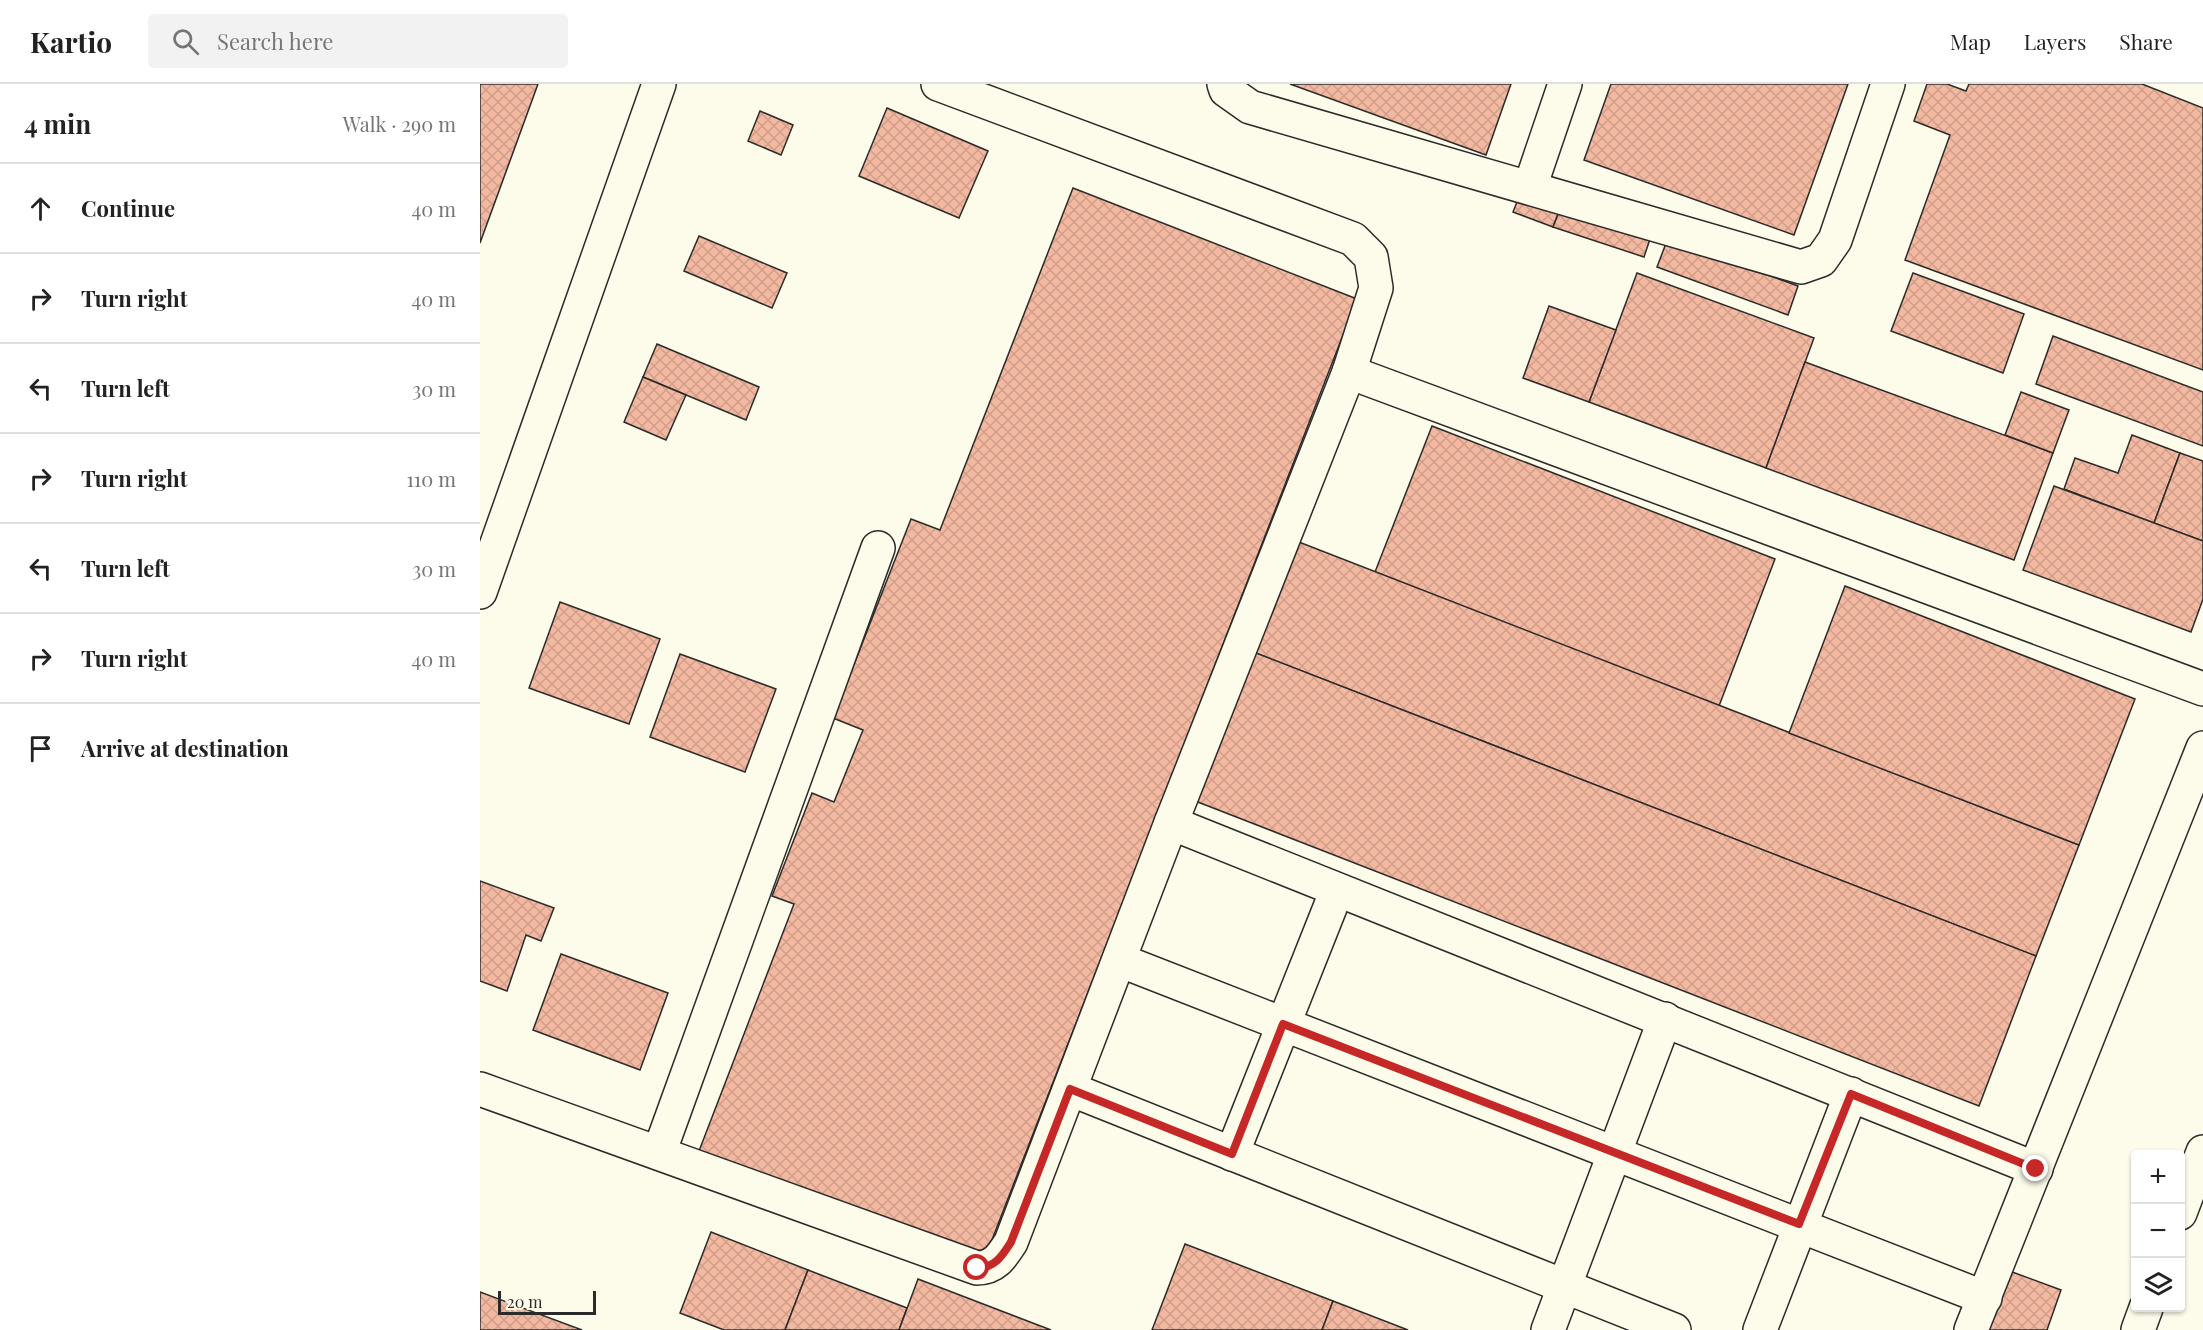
<!DOCTYPE html>
<html lang="en">
<head>
<meta charset="utf-8">
<style>
	body { margin:0; font-family:"Playfair Display",serif; background:#f2f2f2; color:#222 }
	.controls { position:absolute; right:18px; bottom:18px; display:grid; overflow:hidden; border-radius:6px; box-shadow:0 2px 4px #0004 }
	.controls button { width:54px; height:54px; display:grid; place-items:center; padding:0; border:0; border-bottom:2px solid #e0e0e0; background:#fff; color:#222; font:30px sans-serif }
	.scale { position:absolute; left:18px; bottom:15px; width:98px; box-sizing:border-box; padding-left:6px; border:3px solid #2b2b2b; border-top:0; font-size:16px; line-height:21px; white-space:nowrap; color:#2b2b2b; -webkit-text-stroke:4px #fdfbea; paint-order:stroke }
	.stop { position:absolute; width:18px; height:18px; margin:-14px; border:4px solid #c62828; border-radius:50%; background:#fff }
	.stop.end { background:#c62828; border-color:#fff; box-shadow:0 2px 6px #0008 }
	.list { margin:0; padding:0; list-style:none }
	h2 { display:flex; justify-content:space-between; align-items:center; height:78px; margin:0; padding:0 24px; font-size:26px }
	h2 small { font-size:20px; font-weight:400; color:#767676 }
	.list li { display:grid; grid-template-columns:39px 1fr auto; gap:18px; align-items:center; box-sizing:border-box; height:90px; padding:0 24px; border-top:2px solid #e0e0e0 }
	.list b { display:block; font-size:22px; white-space:nowrap }
	.list em { font-size:20px; font-style:normal; color:#767676 }
	.icon { flex:none; width:33px; height:33px; fill:none; stroke:currentColor; stroke-width:2; stroke-linecap:round; stroke-linejoin:round }
	.map { position:relative; flex:none; width:1723px; height:1246px; overflow:hidden }
	header { display:flex; align-items:center; gap:36px; box-sizing:border-box; height:84px; padding:0 30px; background:#fff; border-bottom:2px solid #e0e0e0 }
	header strong { font-size:28px }
	nav { display:flex; gap:33px; margin-inline-start:auto; font-size:21px }
	.search { width:420px; height:54px; background:#f2f2f2; display:flex; align-items:center; gap:15px; box-sizing:border-box; padding:0 21px; border-radius:6px; color:#767676; font-size:22px }
	main { display:flex }
	aside { flex:1; background:#fff }
	.map>svg:first-child { display:block }
</style>
</head>
<body>
<header>
<strong>Kartio</strong>
<div class="search"><svg class="icon" aria-label="search" viewBox="0 0 24 24"><circle cx="10" cy="10" r="6"/><path d="M15 15l6 6"/></svg>Search here</div>
<nav><a>Map</a><a>Layers</a><a>Share</a></nav>
</header>
<main>
<aside>
<h2>4 min<small>Walk · 290 m</small></h2>
<ul class="list">
<li><svg class="icon" aria-label="ahead" viewBox="0 0 24 24"><path d="M12 20V5M6 11l6-6 6 6"/></svg><div><b>Continue</b></div><em>40 m</em></li>
<li><svg class="icon" aria-label="right" viewBox="0 0 24 24"><path d="M7 20v-9h11M14 6l5 5-5 5"/></svg><div><b>Turn right</b></div><em>40 m</em></li>
<li><svg class="icon" aria-label="left" viewBox="0 0 24 24"><path d="M17 20v-9H6M10 6l-5 5 5 5"/></svg><div><b>Turn left</b></div><em>30 m</em></li>
<li><svg class="icon" aria-label="right" viewBox="0 0 24 24"><path d="M7 20v-9h11M14 6l5 5-5 5"/></svg><div><b>Turn right</b></div><em>110 m</em></li>
<li><svg class="icon" aria-label="left" viewBox="0 0 24 24"><path d="M17 20v-9H6M10 6l-5 5 5 5"/></svg><div><b>Turn left</b></div><em>30 m</em></li>
<li><svg class="icon" aria-label="right" viewBox="0 0 24 24"><path d="M7 20v-9h11M14 6l5 5-5 5"/></svg><div><b>Turn right</b></div><em>40 m</em></li>
<li><svg class="icon" aria-label="arrive" viewBox="0 0 24 24"><path d="M6 21V4h12l-3 4 3 4H6"/></svg><div><b>Arrive at destination</b></div></li>
</ul>
</aside>
<div class="map">
<svg width="1723" height="1246" viewBox="0 0 1723 1246">
	<defs>
		<pattern id="building-cross-hatch" width="8" height="8" patternUnits="userSpaceOnUse" patternTransform="scale(1.5)"><rect width="8" height="8" fill="#f2b8a0"/><path d="M0 0l8 8M0 8l8-8" fill="none" stroke="#d09e8a"/></pattern>
	</defs>
	<rect width="100%" height="100%" fill="#fdfbea"/>
	<g fill="url(#building-cross-hatch)" stroke="#2b2b2b" stroke-width="1.5">
		<path d="M0 0H58L0 159Z"/>
		<path d="M810 0H1031L1006 71Z"/>
		<path d="M1131 0H1368L1314 151 1104 76Z"/>
		<path d="M1447 0H1467L1486 7 1489 0H1662L1723 24V286L1425 176 1470 51 1434 37Z"/>
		<path d="M407 24 508 67 479 134 379 92Z"/>
		<path d="M280 27 313 41 301 71 268 57Z"/>
		<path d="M593 104 877 215 503 1179 219 1067 314 820 292 812 332 709 354 718 383 646 353 634 431 435 460 446Z"/>
		<path d="M1042 105 1082 120 1073 143 1033 128Z"/>
		<path d="M1082 120 1172 149 1164 173 1073 143Z"/>
		<path d="M219 152 307 189 292 224 204 187Z"/>
		<path d="M1188 154 1318 202 1308 231 1177 183Z"/>
		<path d="M1157 189 1334 254 1286 384 1109 318Z"/>
		<path d="M1433 189 1544 230 1523 289 1411 247Z"/>
		<path d="M1069 222 1136 246 1109 318 1043 294Z"/>
		<path d="M1573 252 1723 308V362L1556 300Z"/>
		<path d="M177 260 279 303 266 336 163 293Z"/>
		<path d="M1325 278 1573 369 1534 476 1286 384Z"/>
		<path d="M163 293 206 311 186 356 144 338Z"/>
		<path d="M1541 308 1589 326 1573 369 1525 351Z"/>
		<path d="M952 342 1295 475 1239 622 895 488Z"/>
		<path d="M1652 351 1700 369 1674 439 1584 405 1595 374 1638 389Z"/>
		<path d="M1700 369 1723 377V457L1674 439Z"/>
		<path d="M1574 402 1723 457V515L1711 548 1543 486Z"/>
		<path d="M806 453 1599 761 1556 872 763 564Z"/>
		<path d="M1365 502 1655 615 1599 761 1309 649Z"/>
		<path d="M80 518 180 555 149 640 49 604Z"/>
		<path d="M763 564 1556 872 1499 1022 705 713Z"/>
		<path d="M200 570 296 605 265 688 170 653Z"/>
		<path d="M0 797 74 824 61 857 46 851 27 907 0 897Z"/>
		<path d="M81 870 188 909 160 986 53 946Z"/>
		<path d="M231 1148 328 1186 305 1246H244L200 1229Z"/>
		<path d="M705 1160 853 1217 842 1246H672Z"/>
		<path d="M328 1186 427 1224 419 1246H305Z"/>
		<path d="M1527 1186 1581 1206 1567 1246H1505Z"/>
		<path d="M438 1195 571 1246H419Z"/>
		<path d="M0 1208 102 1246H0Z"/>
		<path d="M853 1217 928 1246H842Z"/>
	</g>
	<g fill="none" stroke-linecap="round" stroke-linejoin="round">
		<g stroke="#2b2b2b" stroke-width="36">
			<g id="minor">
				<path d="M458 0 873 155 891 173 896 204 869 288"/>
				<path d="M744 0 746 6 770 23 1321 183 1341 176 1355 156 1408 0"/>
				<path d="M1050 103 1085 0"/>
				<path d="M0 508 179 0"/>
				<path d="M691 739 1556 1085"/>
				<path d="M639 876 1505 1214"/>
				<path d="M0 1005 497 1184C515 1184 522 1172 531 1158L691 739 869 288 1723 605"/>
				<path d="M590 1005 1194 1246"/>
				<path d="M179 1069 398 464"/>
				<path d="M752 1070 857 806"/>
				<path d="M1068 1246 1185 935"/>
				<path d="M1280 1246 1371 1010"/>
				<path d="M1491 1246 1723 664"/>
			</g>
		</g>
		<g stroke="#2b2b2b" stroke-width="36">
			<g id="major">
				<path d="M1700 1129 1723 1068"/>
				<path d="M1658 1246 1666 1224"/>
			</g>
		</g>
		<use href="#minor" stroke="#fdfbea" stroke-width="33"/>
		<use href="#major" stroke="#fdfbea" stroke-width="33"/>
	</g>
	<g fill="none" stroke-linecap="round" stroke-linejoin="round">
		<path stroke="#c62828" stroke-width="8" d="M497 1184C515 1184 522 1172 531 1158L590 1005 752 1070 803 940 1319 1140 1371 1010 1556 1085"/>
	</g>
</svg>
<div class="controls">
<button>+</button>
<button>−</button>
<button><svg class="icon" aria-label="layers" viewBox="0 0 24 24"><path d="M12 4l9 5-9 5-9-5zM3 14l9 5 9-5"/></svg></button>
</div>
<div class="scale">20 m</div>
<div class="stop" style="left:497px;top:1184px"></div>
<div class="stop end" style="left:1556px;top:1085px"></div>
</div>
</main>
</body>
</html>
